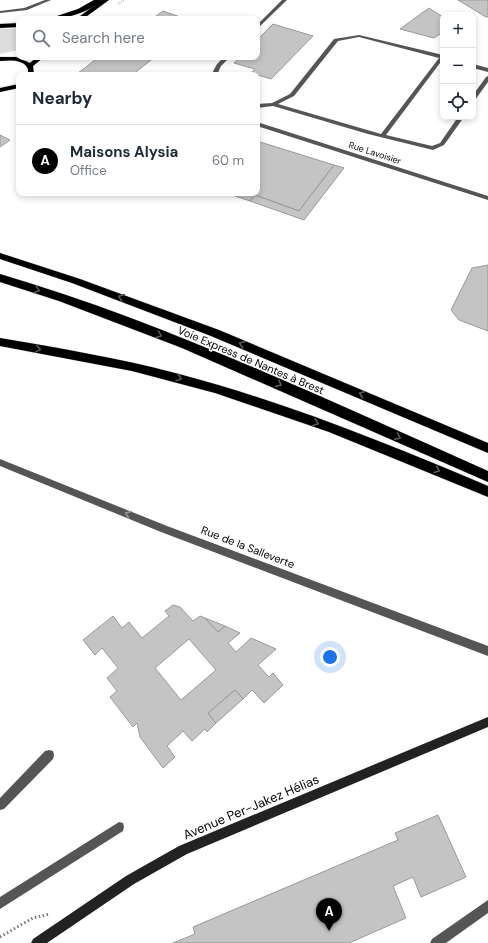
<!DOCTYPE html>
<html lang="en">
<head>
<meta charset="utf-8">
<style>
	body { margin:0; font-family:"DM Sans",sans-serif; background:#f2f2f3; color:#1f2937 }
	.controls { position:absolute; right:12px; top:12px; display:grid; overflow:hidden; border-radius:8px; box-shadow:0 2px 6px #0003 }
	.controls button { width:36px; height:36px; display:grid; place-items:center; padding:0; border:0; border-bottom:1px solid #e0e1e3; background:#fff; color:#1f2937; font:20px sans-serif }
	.you { position:absolute; left:330px; top:657px; width:14px; height:14px; margin:-10px; border:3px solid #fff; border-radius:50%; background:#1a73e8; box-shadow:0 0 0 6px #1a73e833 }
	.badge { display:grid; place-items:center; width:26px; height:26px; border-radius:50%; background:#000; color:#fff; font-size:13px; font-weight:700 }
	.pin { position:absolute; translate:-50% -33px; filter:drop-shadow(0 1px 2px #0008) }
	.pin::after { content:''; position:absolute; top:21px; width:14px; height:12px; background:inherit; clip-path:polygon(0 0,100% 0,50% 100%) }
	.list { margin:0; padding:0; list-style:none }
	h2 { display:flex; justify-content:space-between; align-items:center; height:52px; margin:0; padding:0 16px; font-size:17px }
	h2 small { font-size:13px; font-weight:400; color:#747a83 }
	.list li { display:grid; grid-template-columns:26px 1fr auto; gap:12px; align-items:center; box-sizing:border-box; height:72px; padding:0 16px; border-top:1px solid #e0e1e3 }
	.list b { display:block; font-size:15px; white-space:nowrap }
	.list p { margin:0; font-size:13px; white-space:nowrap; color:#747a83 }
	.list em { font-size:13px; font-style:normal; color:#747a83 }
	.icon { flex:none; width:22px; height:22px; fill:none; stroke:currentColor; stroke-width:2; stroke-linecap:round; stroke-linejoin:round }
	.map { position:relative; flex:none; width:488px; height:943px; overflow:hidden }
	.search { position:absolute; background:#fff; box-shadow:0 2px 6px #0003; left:16px; top:16px; width:244px; height:44px; display:flex; align-items:center; gap:10px; box-sizing:border-box; padding:0 14px; border-radius:8px; color:#747a83; font-size:15px }
	.panel { position:absolute; background:#fff; box-shadow:0 2px 6px #0003; left:16px; top:72px; width:244px; height:124px; border-radius:8px }
	.map>svg:first-child { display:block }
</style>
</head>
<body>
<div class="map">
<svg width="488" height="943" viewBox="0 0 488 943">
	<rect width="100%" height="100%" fill="#fff"/>
	<path fill="#dcdcdc" d="M19 28V50L0 54V29Z"/>
	<g fill="#c4c4c4" stroke="#999" fill-rule="evenodd">
		<path d="M458 0H488V17H486Z"/>
		<path d="M429 8 443 17V32L434 38 400 29Z"/>
		<path d="M163 11 186 19H152Z"/>
		<path d="M273 24 313 36 271 79 251 73 255 69 234 63 240 57H257V40Z"/>
		<path d="M99 57H155L132 75H84L78 73Z"/>
		<path d="M0 135 10 140 0 147Z"/>
		<path d="M257 141 334 165 299 211 255 195 250 201 235 196 237 193H257Z"/>
		<path d="M334 165 344 168 304 220 250 201 255 195 299 211Z"/>
		<path d="M488 265V331L459 320 451 310 472 268Z"/>
		<path d="M173 605 180 607 193 621 200 616 205 618 218 632 225 626 240 633 228 643 236 652 251 638 276 649 258 665 269 677 273 673 283 685 264 703 252 690 243 699 235 690 208 713 216 723 207 732 205 729 192 741 183 731 167 746 175 757 163 768 140 737 137 723 133 727 110 697 117 691 107 678 118 668 102 648 95 655 83 640 113 616 122 628 129 622 142 638 169 616 165 611ZM189 639 216 670 181 700 155 668Z"/>
		<path d="M205 618 225 626 218 632Z"/>
		<path d="M235 690 243 699 216 723 208 713Z"/>
		<path d="M438 815 466 877 421 897 413 877 393 886 406 918 349 943H173L195 934 193 927 398 840 395 833Z"/>
	</g>
	<g fill="none" stroke-linecap="round" stroke-linejoin="round">
		<g stroke="#dbdbdb" stroke-width="1">
			<g id="primary">
				<path d="M102 0H109L83 19H76Z"/>
				<path d="M0 57H16L30 63 37 57H44L33 66 34 75H28V69C24 59 10 60 0 61Z"/>
				<path d="M19 84V88L0 92V88Z"/>
			</g>
		</g>
		<g stroke="#dbdbdb" stroke-width="1">
			<g id="highway">
				<path d="M94 0H102C90 12 66 19 48 19L78 9Z"/>
				<path d="M19 23V27L0 28V24Z"/>
				<path d="M0 253 80 279 219 330 488 443V453L211 336 72 283 0 259Z"/>
				<path d="M0 274C167 323 329 401 488 471V482L182 348 59 301 0 282Z"/>
				<path d="M0 338C59 348 118 358 175 373 283 401 386 443 488 486V497L329 432 215 393 132 371 0 346Z"/>
			</g>
		</g>
		<path stroke="#777" stroke-width="1.5" stroke-dasharray="0.5 1.5" stroke-linecap="butt" d="M118 4 124 0"/>
		<path stroke="#777" stroke-width="3" stroke-dasharray="1.5 2.5" stroke-linecap="butt" d="M0 937 33 918 50 914"/>
		<g fill="#555" fill-rule="evenodd">
			<path d="M45 0H51L27 10 0 13V11L24 8Z"/>
			<path d="M359 35 443 55V59L386 135 432 146 440 143 458 117H464L444 145 433 150 368 134 273 106 257 108V104L272 103 290 94 334 39ZM359 37 439 58 381 134 278 104 294 96 338 41Z"/>
			<path d="M473 64 488 68V72L473 68Z"/>
			<path d="M488 76V82L475 100 473 101V95L486 77Z"/>
			<path d="M49 750 53 751 54 755 53 759 4 809 0 810V798L45 751Z"/>
			<path d="M119 822 123 823 124 827 123 831 0 909V897Z"/>
		</g>
		<g fill="#555" fill-rule="evenodd">
			<path d="M282 0H287L257 29V25Z"/>
			<path d="M224 57H230L221 66 217 75H211L217 64Z"/>
			<path d="M257 122 488 196V200L257 126Z"/>
			<path d="M0 459 167 526 488 646V656L161 532 0 466Z"/>
			<path d="M488 900V913L446 943H430L432 939Z"/>
		</g>
		<path fill="#222" fill-rule="evenodd" d="M488 717V727L187 854 134 884 47 943H31L33 939 126 876 179 846Z"/>
		<use href="#primary" fill="#000" fill-rule="evenodd"/>
		<use href="#highway" fill="#000" fill-rule="evenodd"/>
	</g>
	<defs><path id="oneway-chevron" d="M-2-3.5L2.5 0L-2 3.5" fill="none" stroke-width="1.6" stroke-linecap="round" stroke-linejoin="round"/></defs>
	<g stroke="#595959">
		<use href="#oneway-chevron" transform="translate(37 290) rotate(19)"/>
		<use href="#oneway-chevron" transform="translate(121 297) rotate(-160)"/>
		<use href="#oneway-chevron" transform="translate(159 335) rotate(21)"/>
		<use href="#oneway-chevron" transform="translate(242 344) rotate(-158)"/>
		<use href="#oneway-chevron" transform="translate(38 349) rotate(10)"/>
		<use href="#oneway-chevron" transform="translate(179 378) rotate(16)"/>
		<use href="#oneway-chevron" transform="translate(279 384) rotate(24)"/>
		<use href="#oneway-chevron" transform="translate(362 394) rotate(-157)"/>
		<use href="#oneway-chevron" transform="translate(316 423) rotate(20)"/>
		<use href="#oneway-chevron" transform="translate(398 437) rotate(24)"/>
		<use href="#oneway-chevron" transform="translate(437 470) rotate(23)"/>
	</g>
	<use stroke="#999" href="#oneway-chevron" transform="translate(128 514) rotate(-158)"/>
	<g text-anchor="middle" dominant-baseline="central" stroke-width="3" stroke-linejoin="round" paint-order="stroke">
		<g font-size="9" fill="#000" stroke="#fff">
			<text transform="translate(375 153) rotate(18)">Rue Lavoisier</text>
		</g>
		<g font-size="11" fill="#000" stroke="#fff">
			<text transform="translate(251 360) rotate(23)">Voie Express de Nantes à Brest</text>
			<text transform="translate(248 547) rotate(21)">Rue de la Salleverte</text>
		</g>
		<g font-size="13" fill="#000" stroke="#fff">
			<text transform="translate(251 807) rotate(-23)">Avenue Per-Jakez Hélias</text>
		</g>
	</g>
</svg>
<div class="controls">
<button>+</button>
<button>−</button>
<button><svg class="icon" aria-label="locate" viewBox="0 0 24 24"><circle cx="12" cy="12" r="6"/><path d="M12 2v4M12 18v4M2 12h4M18 12h4"/></svg></button>
</div>
<div class="you"></div>
<div class="pin badge" style="left:329px;top:931px">A</div>
<div class="search"><svg class="icon" aria-label="search" viewBox="0 0 24 24"><circle cx="10" cy="10" r="6"/><path d="M15 15l6 6"/></svg>Search here</div>
<section class="panel">
<h2>Nearby<small></small></h2>
<ul class="list">
<li><span class="badge">A</span><div><b>Maisons Alysia</b><p>Office</p></div><em>60 m</em></li>
</ul>
</section>
</div>
</body>
</html>
